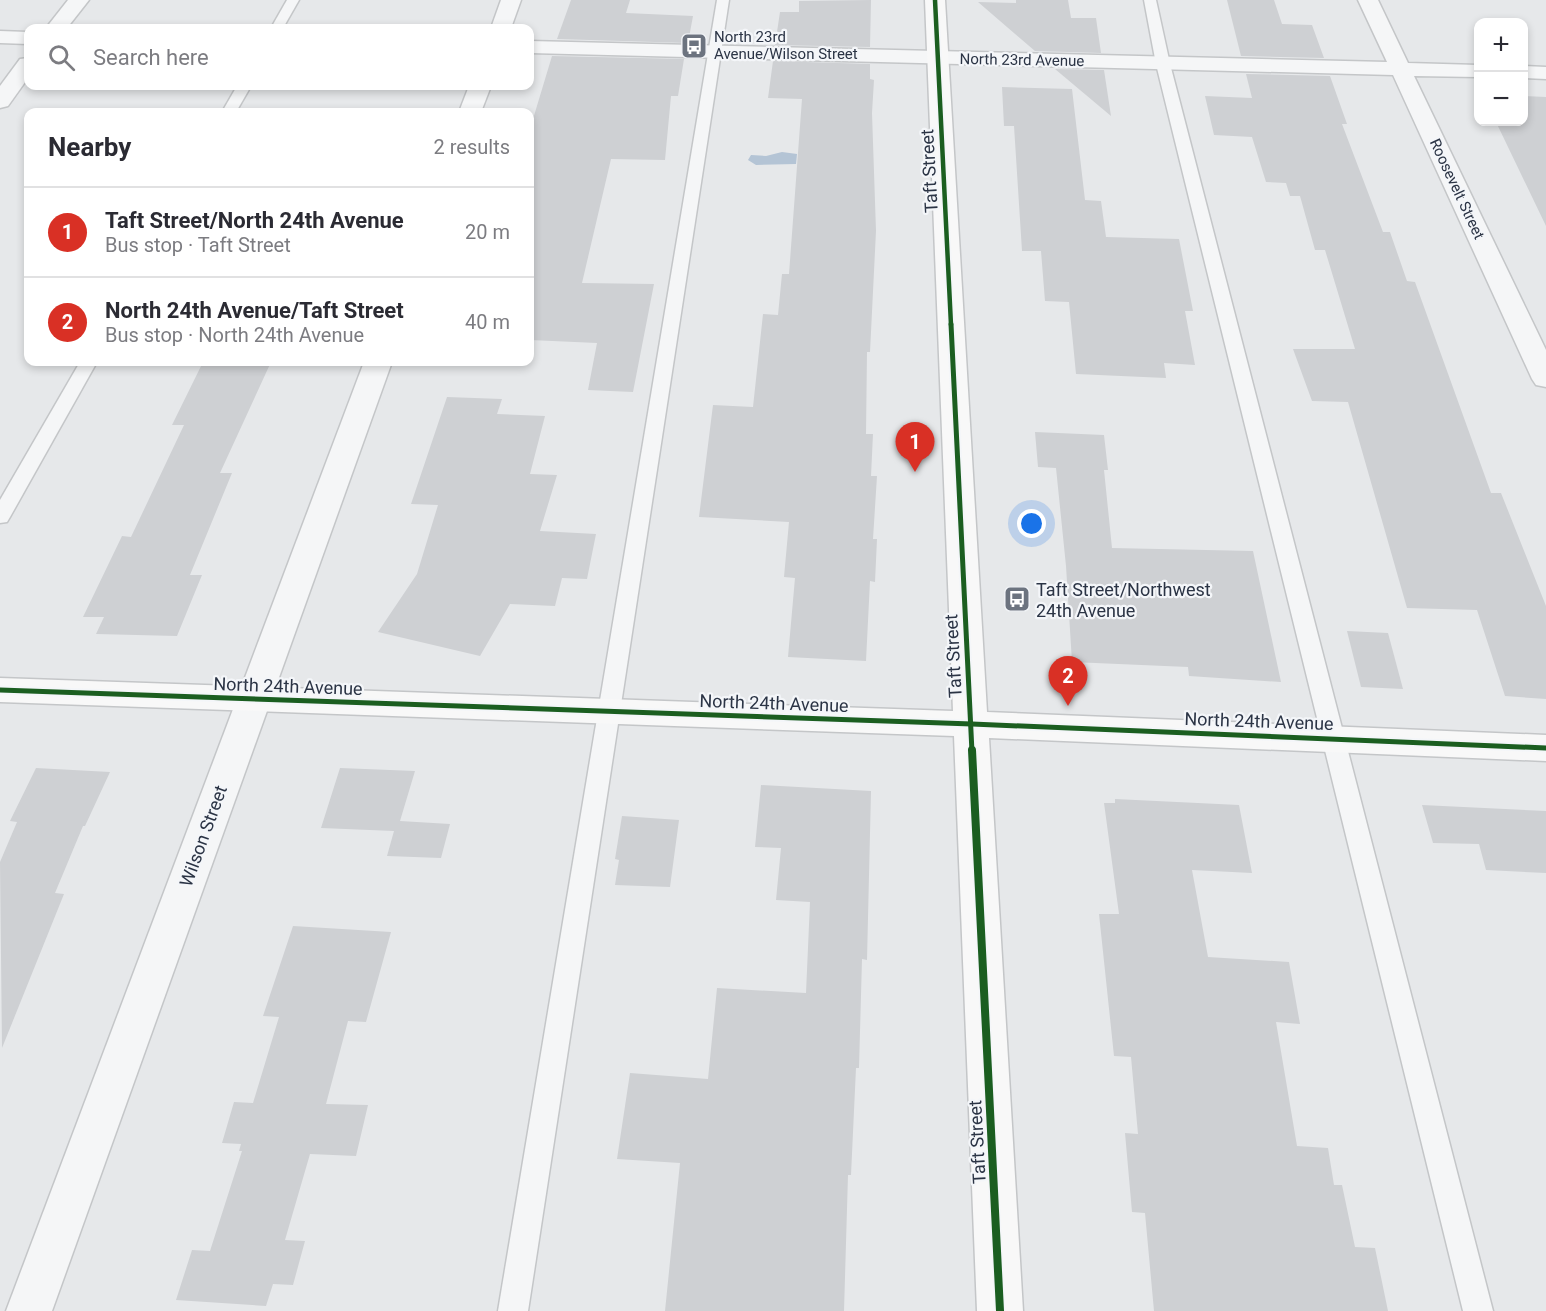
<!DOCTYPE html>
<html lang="en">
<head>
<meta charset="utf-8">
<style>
	body { margin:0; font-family:Roboto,sans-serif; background:#f7f7f7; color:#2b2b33 }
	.controls { position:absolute; right:18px; top:18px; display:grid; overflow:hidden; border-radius:12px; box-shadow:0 3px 9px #0003 }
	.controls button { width:54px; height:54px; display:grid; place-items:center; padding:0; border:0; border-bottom:2px solid #e1e1e2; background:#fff; color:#2b2b33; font:30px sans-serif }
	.you { position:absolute; left:1032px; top:524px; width:21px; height:21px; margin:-15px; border:4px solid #fff; border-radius:50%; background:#1a73e8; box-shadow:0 0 0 9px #1a73e833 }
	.badge { display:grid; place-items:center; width:39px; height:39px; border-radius:50%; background:#d93025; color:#fff; font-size:20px; font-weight:700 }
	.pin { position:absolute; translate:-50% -50px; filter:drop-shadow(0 2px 3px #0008) }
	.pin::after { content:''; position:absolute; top:32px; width:21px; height:18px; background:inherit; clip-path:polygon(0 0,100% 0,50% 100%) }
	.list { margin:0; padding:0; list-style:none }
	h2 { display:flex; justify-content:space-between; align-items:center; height:78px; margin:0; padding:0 24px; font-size:26px }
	h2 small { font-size:20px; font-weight:400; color:#7c7c81 }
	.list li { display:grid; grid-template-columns:39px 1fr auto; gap:18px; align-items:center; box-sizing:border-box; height:90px; padding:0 24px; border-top:2px solid #e1e1e2 }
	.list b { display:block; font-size:22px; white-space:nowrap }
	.list p { margin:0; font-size:20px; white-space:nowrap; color:#7c7c81 }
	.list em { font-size:20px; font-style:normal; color:#7c7c81 }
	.icon { flex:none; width:33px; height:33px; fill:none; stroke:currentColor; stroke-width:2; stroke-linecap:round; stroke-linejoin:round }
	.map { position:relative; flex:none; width:1546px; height:1311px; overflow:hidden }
	.search { position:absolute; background:#fff; box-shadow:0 3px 9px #0003; left:24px; top:24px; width:510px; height:66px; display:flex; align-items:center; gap:15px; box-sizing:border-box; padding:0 21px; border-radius:12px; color:#7c7c81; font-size:22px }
	.panel { position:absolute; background:#fff; box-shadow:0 3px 9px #0003; left:24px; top:108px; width:510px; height:258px; border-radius:12px }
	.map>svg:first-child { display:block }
</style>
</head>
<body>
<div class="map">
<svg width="1546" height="1311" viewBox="0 0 1546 1311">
	<rect width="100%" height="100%" fill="#e6e8ea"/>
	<path fill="#b4c4d5" d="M782 152 797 154 796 164 756 165 748 160 751 155 766 156Z"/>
	<g fill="#ced0d3">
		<path d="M571 0H630L626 13 693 16 688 43 557 39Z"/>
		<path d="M871 0 870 47 775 45 780 12H799V1Z"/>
		<path d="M1016 0H1068L1071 18H1096L1101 53 1035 51 978 2 1016 3Z"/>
		<path d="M1227 0H1274L1282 24 1312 25 1324 58 1241 56Z"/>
		<path d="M552 56 684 59 678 96H671L665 160 611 159 582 283 654 284 633 392 588 390 597 343 530 340V129Z"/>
		<path d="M773 61 870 64V79L874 80 872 113 876 231 870 352H867L866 434H873L871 476H877L873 539H877L875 582 870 581 866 661 788 657 795 578 784 577 789 522 699 517 713 405 753 407 763 314 778 315 782 274H789L802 99 768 98Z"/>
		<path d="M1055 69 1104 70 1111 116Z"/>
		<path d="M1246 74 1330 76 1347 124H1342L1383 232H1390L1407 281 1415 282 1491 493H1501L1546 606V699L1505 696 1477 610 1407 608 1348 402 1312 401 1293 349H1355L1325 250H1315L1300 196H1290L1286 183 1266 182 1252 137 1214 135 1205 96 1252 98Z"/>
		<path d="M1002 87 1072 89 1085 200 1101 201 1106 237 1179 239 1193 311H1185L1195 365 1164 363 1166 378 1076 374 1069 302 1045 301 1041 251H1022L1014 126H1004Z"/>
		<path d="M1524 96 1546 97V226L1496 122H1524Z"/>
		<path d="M203 362H271L220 473H232L190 575H202L177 636 96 634 104 617H83L122 536 131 537 184 425H172Z"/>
		<path d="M447 397 502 399 497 414 545 416 530 474 557 475 540 531 596 534 587 579 562 578 555 606 510 604 480 656 378 632 417 574 438 505 411 504Z"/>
		<path d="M1035 432 1104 435 1108 470H1104L1112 548 1253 551 1281 682 1189 676 1188 667 1072 662 1066 566 1056 468 1038 467Z"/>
		<path d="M1347 631 1388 633 1403 689 1361 687Z"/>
		<path d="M36 768 110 772 85 826H83L55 893 64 894 2 1048 0 862 17 822 10 821Z"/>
		<path d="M340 768 415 771 400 821 450 824 441 858 387 856 394 831 321 828Z"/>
		<path d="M761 785 871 791 867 960 862 959 859 1068H856L851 1175H848L844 1311H665L680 1163 617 1159 630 1073 708 1079 717 988 806 993 810 902 776 900 781 848 755 847Z"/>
		<path d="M1115 799 1239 805 1252 873 1192 870 1208 957 1289 962 1300 1024 1276 1022 1297 1146 1328 1148 1334 1185H1342L1355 1247 1375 1248 1388 1311H1154L1145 1213 1132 1212 1125 1133 1138 1134 1131 1057 1114 1056 1099 914H1119L1104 803H1115Z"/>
		<path d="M1422 805 1546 811V873L1486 870 1479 844 1433 843Z"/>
		<path d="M622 816 679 820 670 887 615 885 619 860 615 859Z"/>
		<path d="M293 926 391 932 366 1022 348 1021 326 1104 368 1105 356 1156 310 1154 285 1240 305 1241 293 1285 273 1284 266 1306 176 1300 192 1250 210 1251 242 1151H239L241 1144 222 1143 234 1102 253 1103 279 1017 263 1016Z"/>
	</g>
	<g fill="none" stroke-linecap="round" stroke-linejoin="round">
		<g stroke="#c4c6c8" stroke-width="3">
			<g id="lane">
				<path d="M287 0H299L283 28H271Z"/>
				<path d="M717 0H729L528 1311H498Z"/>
				<path d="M1144 0H1156L1170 64 1493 1311H1463L1156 64Z"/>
				<path d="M237 86H251L236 112H222Z"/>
				<path d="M80 362H97L10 517 7 522 0 523V500Z"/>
			</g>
		</g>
		<g stroke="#c4c6c8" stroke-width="3">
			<g id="street">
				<path d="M68 0H89L67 28H46Z"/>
				<path d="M501 0H521L511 28H491Z"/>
				<path d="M1358 0H1378L1408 63 1478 65V77L1414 76 1546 350V387L1536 385 1532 379 1393 75 530 53V41L1387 62Z"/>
				<path d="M0 31 28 32V44L0 43Z"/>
				<path d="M28 58V78L8 106 0 108V86L20 59Z"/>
				<path d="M1524 66 1546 67V79L1524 78Z"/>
				<path d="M469 86H491L481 112H459Z"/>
				<path d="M364 362H392L52 1311H6Z"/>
			</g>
		</g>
		<g stroke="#c4c6c8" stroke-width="3">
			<path id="secondary" d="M925 0H945L987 712 1546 735V761L989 738 1023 1311H977L954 736 0 702V678L953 711Z"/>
		</g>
		<use href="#lane" fill="#f5f6f7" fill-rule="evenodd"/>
		<use href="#street" fill="#f5f6f7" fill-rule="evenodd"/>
		<use href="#secondary" fill="#f8f8f8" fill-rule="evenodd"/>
		<g stroke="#f4f6f9" stroke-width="8">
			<path id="cycleway-far2" d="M935 0 951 325"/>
		</g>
		<g stroke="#f4f6f9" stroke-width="9">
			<g id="cycleway-far1">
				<path d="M951 324 972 752"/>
				<path d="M0 690 972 724 1546 748"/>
			</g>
		</g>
		<g stroke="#f4f6f9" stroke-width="11">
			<path id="cycleway" d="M972 750 1000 1311"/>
		</g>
		<use href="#cycleway-far2" stroke="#1b5e20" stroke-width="4.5"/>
		<use href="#cycleway-far1" stroke="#1b5e20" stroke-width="5"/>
		<use href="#cycleway" stroke="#1b5e20" stroke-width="8"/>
	</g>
	<defs>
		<g id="bus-square" transform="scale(1.35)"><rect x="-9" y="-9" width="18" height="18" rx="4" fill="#6c737f" stroke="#f4f6f9"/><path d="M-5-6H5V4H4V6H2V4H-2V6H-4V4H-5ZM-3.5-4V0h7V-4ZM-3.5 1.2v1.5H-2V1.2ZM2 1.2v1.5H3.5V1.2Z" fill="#fff"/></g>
	</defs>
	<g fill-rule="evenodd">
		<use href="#bus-square" x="694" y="46"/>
		<use href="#bus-square" x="1017" y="599"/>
	</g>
	<g text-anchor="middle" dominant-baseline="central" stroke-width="4.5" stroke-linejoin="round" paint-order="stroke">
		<g font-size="15" fill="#2b3445" stroke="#f4f6f9" text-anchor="start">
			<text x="714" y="37">North 23rd<tspan x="714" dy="17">Avenue/Wilson Street</tspan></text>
		</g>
		<g font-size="15" fill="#2b3445" stroke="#f4f6f9">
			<text transform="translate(1022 60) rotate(1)">North 23rd Avenue</text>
			<text transform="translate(1457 189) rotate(65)">Roosevelt Street</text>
		</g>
		<g font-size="18" fill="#2b3445" stroke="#f4f6f9">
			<text transform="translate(929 171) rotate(-93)">Taft Street</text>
			<text transform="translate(953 656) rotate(-93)">Taft Street</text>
			<text transform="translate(288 686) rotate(2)">North 24th Avenue</text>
			<text transform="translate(774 703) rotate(2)">North 24th Avenue</text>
			<text transform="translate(1259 721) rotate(2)">North 24th Avenue</text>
			<text transform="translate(203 836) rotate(-70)">Wilson Street</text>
			<text transform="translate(977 1142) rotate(-93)">Taft Street</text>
		</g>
		<g font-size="18" fill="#2b3445" stroke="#f4f6f9" text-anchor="start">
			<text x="1036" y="589">Taft Street/Northwest<tspan x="1036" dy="21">24th Avenue</tspan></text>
		</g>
	</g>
</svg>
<div class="controls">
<button>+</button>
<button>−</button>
</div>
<div class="you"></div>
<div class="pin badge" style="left:915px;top:472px">1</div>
<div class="pin badge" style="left:1068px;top:706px">2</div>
<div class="search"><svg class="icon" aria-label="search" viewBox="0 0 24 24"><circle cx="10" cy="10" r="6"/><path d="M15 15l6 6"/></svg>Search here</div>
<section class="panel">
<h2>Nearby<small>2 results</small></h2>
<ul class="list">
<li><span class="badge">1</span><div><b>Taft Street/North 24th Avenue</b><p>Bus stop · Taft Street</p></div><em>20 m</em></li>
<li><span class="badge">2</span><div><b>North 24th Avenue/Taft Street</b><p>Bus stop · North 24th Avenue</p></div><em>40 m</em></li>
</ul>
</section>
</div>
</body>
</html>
